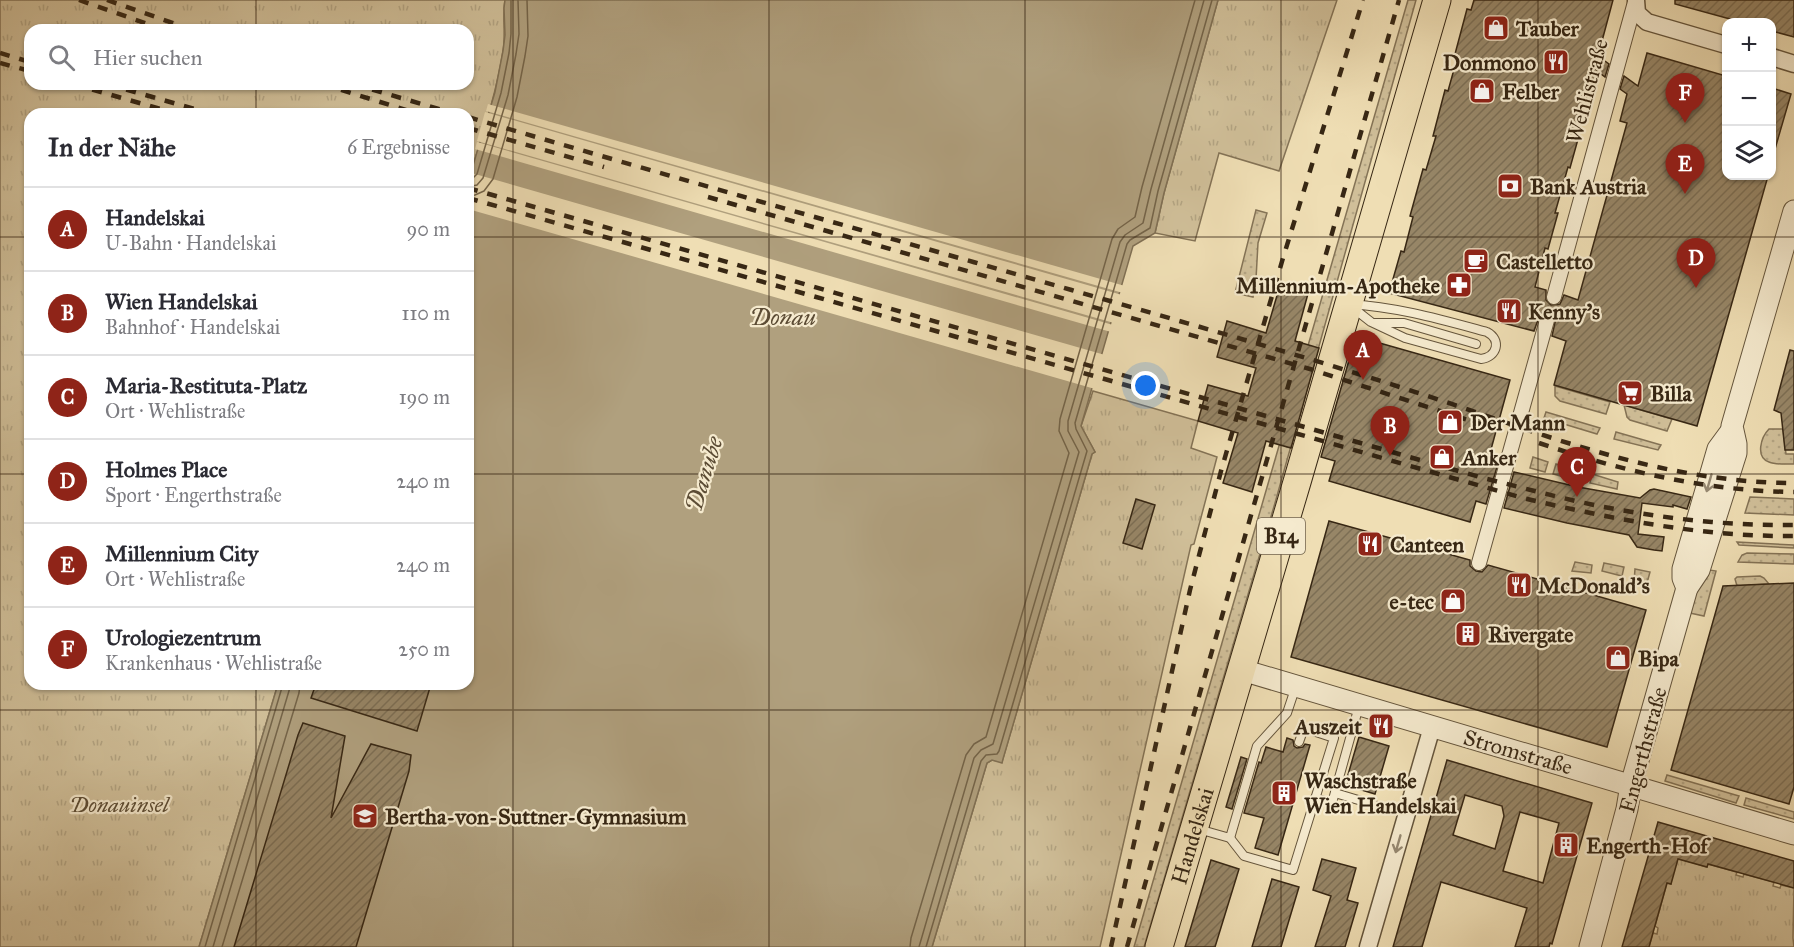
<!DOCTYPE html>
<html lang="de">
<head>
<meta charset="utf-8">
<style>
	body { margin:0; font-family:"IM FELL Great Primer",serif; background:#f2f2f3; color:#2b2b33 }
	.controls { position:absolute; right:18px; top:18px; display:grid; overflow:hidden; border-radius:12px; box-shadow:0 2px 4px #0004 }
	.controls button { width:54px; height:54px; display:grid; place-items:center; padding:0; border:0; border-bottom:2px solid #e1e1e2; background:#fff; color:#2b2b33; font:30px sans-serif }
	.you { position:absolute; left:1146px; top:386px; width:21px; height:21px; margin:-15px; border:4px solid #fff; border-radius:50%; background:#1a73e8; box-shadow:0 0 0 9px #1a73e833 }
	.badge { display:grid; place-items:center; width:39px; height:39px; border-radius:50%; background:#8f2418; color:#fff; font-size:20px; font-weight:700 }
	.pin { position:absolute; translate:-50% -50px; filter:drop-shadow(0 2px 3px #0008) }
	.pin::after { content:''; position:absolute; top:32px; width:21px; height:18px; background:inherit; clip-path:polygon(0 0,100% 0,50% 100%) }
	.list { margin:0; padding:0; list-style:none }
	h2 { display:flex; justify-content:space-between; align-items:center; height:78px; margin:0; padding:0 24px; font-size:26px }
	h2 small { font-size:20px; font-weight:400; color:#7c7c81 }
	.list li { display:grid; grid-template-columns:39px 1fr auto; gap:18px; align-items:center; box-sizing:border-box; height:84px; padding:0 24px; border-top:2px solid #e1e1e2 }
	.list b { display:block; font-size:22px; white-space:nowrap }
	.list p { margin:0; font-size:20px; white-space:nowrap; color:#7c7c81 }
	.list em { font-size:20px; font-style:normal; color:#7c7c81 }
	.icon { flex:none; width:33px; height:33px; fill:none; stroke:currentColor; stroke-width:2; stroke-linecap:round; stroke-linejoin:round }
	.map { position:relative; flex:none; width:1794px; height:947px; overflow:hidden }
	.search { position:absolute; background:#fff; box-shadow:0 2px 4px #0004; left:24px; top:24px; width:450px; height:66px; display:flex; align-items:center; gap:15px; box-sizing:border-box; padding:0 21px; border-radius:18px; color:#7c7c81; font-size:22px }
	.panel { position:absolute; background:#fff; box-shadow:0 2px 4px #0004; left:24px; top:108px; width:450px; height:582px; border-radius:18px }
	.map>svg:first-child { display:block }
</style>
</head>
<body>
<div class="map">
<svg width="1794" height="947" viewBox="0 0 1794 947">
	<defs>
		<pattern id="grass-dots" width="8" height="8" patternUnits="userSpaceOnUse" patternTransform="scale(1.5)"><rect width="8" height="8" fill="#d0bf99"/><path d="M2 2h.1M6 6h.1" fill="none" stroke="#b3a483" stroke-width="1.8" stroke-linecap="round"/></pattern>
		<pattern id="park-tufts" width="24" height="20" patternUnits="userSpaceOnUse" patternTransform="scale(1.5)"><rect width="24" height="20" fill="#d0bf99"/><path d="M3 7l-1-3M5 7V3M7 7l1-3M15 17l-1-3M17 17v-4M19 17l1-3" fill="none" stroke="#b3a483"/></pattern>
		<pattern id="building-hatch" width="6" height="6" patternUnits="userSpaceOnUse" patternTransform="scale(1.5)"><rect width="6" height="6" fill="#978667"/><path d="M-1 1l2-2M0 6l6-6M5 7l2-2" fill="none" stroke="#7c6e54"/></pattern>
	</defs>
	<rect width="100%" height="100%" fill="#efdeb4"/>
	<filter id="stains"><feTurbulence type="fractalNoise" baseFrequency=".00333" numOctaves="4"/><feColorMatrix values="0 0 0 0 .2 0 0 0 0 .09 0 0 0 0 .02 0 0 0 .5 -.17"/></filter>
	<radialGradient id="worn" r=".72"><stop offset=".6" stop-color="#630" stop-opacity="0"/><stop offset="1" stop-color="#630" stop-opacity=".3"/></radialGradient>
	<g fill="url(#grass-dots)" stroke="#847356" stroke-width="1.5">
		<path d="M1408 0H1416L1275 503 1144 947H1134Z"/>
		<path d="M1256 210 1267 213 1258 243 1256 279 1253 297 1235 293Z"/>
		<path d="M1555 386 1610 402 1606 414 1560 401 1555 396Z"/>
		<path d="M1624 405 1672 419 1667 431 1630 420 1627 417Z"/>
		<path d="M1546 412 1600 428 1597 434 1544 418Z"/>
		<path d="M1769 429H1783L1786 454H1794V464C1786 464 1776 465 1769 462 1755 457 1761 437 1769 429Z"/>
		<path d="M1616 432 1661 445 1658 450 1614 439Z"/>
		<path d="M1533 457 1548 462 1545 472 1530 468Z"/>
		<path d="M1556 464 1582 471 1579 481 1553 474Z"/>
		<path d="M1592 474 1618 482 1617 489 1590 483Z"/>
		<path d="M1750 497 1794 499V515L1745 513Z"/>
		<path d="M1737 542 1794 545V548L1739 545Z"/>
		<path d="M1747 553 1794 554V564L1738 562 1742 555Z"/>
		<path d="M1575 562 1592 565 1591 573 1572 571Z"/>
		<path d="M1604 563 1624 567 1622 576 1602 571Z"/>
		<path d="M1635 569 1650 572 1647 583 1634 582Z"/>
		<path d="M1703 569 1716 571 1704 616 1685 612Z"/>
		<path d="M1760 576 1764 578 1769 584 1737 586 1735 579 1737 577Z"/>
		<path d="M1667 775 1739 796 1736 803 1665 781Z"/>
		<path d="M1746 798 1794 812V819L1744 805Z"/>
	</g>
	<g fill="url(#park-tufts)" stroke="#847356" stroke-width="1.5" fill-rule="evenodd">
		<path d="M0 0H505C502 17 506 34 503 51 496 96 481 139 468 182V114H30V684H278L199 947H0ZM30 30H468V84H30Z"/>
		<path d="M1218 0H1337L1279 171 1219 153 1195 241 1155 233 1164 193Z"/>
		<path d="M1093 391 1198 421 1191 448 1217 457 1194 544 1191 545 1100 947H932L987 763 992 760 1002 762 1092 454 1095 452 1081 426Z"/>
		<path d="M1674 857 1707 867 1708 864 1737 872 1736 875 1743 877 1744 874 1774 882 1773 886 1780 888 1781 885 1794 888 1793 938 1794 947H1649L1653 933 1657 934 1658 928 1655 926 1667 883 1671 884Z"/>
	</g>
	<path fill="#b0a07e" stroke="#807054" stroke-width="1.5" d="M505 0H1218L1164 193 1155 233 1133 246 1081 426 1095 452 1092 454 1003 759 1002 763 992 760 987 763 932 947H199L278 684H468V182L495 92 503 51 505 35 504 8Z"/>
	<g fill="#efdeb4">
		<path d="M488 104 1125 286 1123 293 486 111Z"/>
		<path d="M485 112 1122 295 1114 323 477 141Z"/>
		<path d="M477 142 1113 325 1111 332 475 149Z"/>
		<path d="M468 172 1105 355 1095 389 468 209Z"/>
	</g>
	<g fill="none" stroke-linecap="round" stroke-linejoin="round">
		<g stroke="#746449" stroke-width="1.5">
			<path d="M468 179 473 178 477 174 501 93 509 53 511 34V0"/>
			<path d="M468 187 477 185 483 178 508 95 516 54 519 34 518 0"/>
			<path d="M468 196 475 195 484 191 493 179 517 97 525 56 528 36 527 0"/>
			<path d="M205 947 283 684"/>
			<path d="M213 947 291 684"/>
			<path d="M222 947 299 693 300 684"/>
			<path d="M910 947 911 938 966 755 974 744 986 737 1069 453 1059 431 1060 419 1112 239 1118 229 1135 217 1142 187 1195 0"/>
			<path d="M919 947 974 758 981 750 993 744 1079 452 1068 431V421L1120 242 1125 235 1143 223 1151 189 1204 0"/>
			<path d="M926 947 981 761 986 755 997 754 999 751 1087 451 1076 429 1075 423 1127 244 1130 240 1150 228 1158 191 1212 0"/>
		</g>
	</g>
	<g fill="url(#building-hatch)" stroke="#372714" stroke-width="1.5" fill-rule="evenodd">
		<path d="M1474 0H1613L1598 56 1609 64 1605 77 1597 71 1592 87 1590 86 1577 132H1580L1570 168 1568 167 1555 213H1558L1548 249 1545 248 1535 287 1546 290V300L1551 305 1560 304 1564 295 1578 300 1627 123 1620 121 1627 94 1620 89 1624 76 1638 86 1647 53 1726 76V176H1768L1697 426 1554 385 1566 341 1552 336 1556 318 1550 312 1545 311 1540 314 1534 331 1389 293 1401 251 1404 252 1413 217 1410 216 1423 169 1426 170 1436 136H1433L1445 90 1448 91 1458 55 1455 54 1467 9 1471 10Z"/>
		<path d="M1675 0H1794V37L1772 31V22H1741L1675 4Z"/>
		<path d="M1772 88 1791 94 1775 149 1772 148Z"/>
		<path d="M1281 282 1309 290 1295 341 1319 348 1291 448 1266 441 1252 492 1223 483 1238 433 1198 421 1208 385 1248 396 1256 368 1217 357 1227 321 1266 333Z"/>
		<path d="M1369 340 1510 380 1487 464 1497 467 1486 504 1476 501 1470 522 1329 481 1335 461 1321 457 1350 357 1363 361Z"/>
		<path d="M1790 350 1794 351V450H1785L1781 413 1774 410Z"/>
		<path d="M1514 472 1578 487 1640 498 1650 490 1654 489 1691 497 1687 509 1673 505V507L1642 503 1638 534 1664 537 1662 551 1654 550 1637 547 1629 535 1567 523 1504 508Z"/>
		<path d="M1136 499 1155 505 1142 549 1123 543Z"/>
		<path d="M1329 521 1470 560V566L1476 571 1482 572 1488 565 1646 610 1607 747 1291 657Z"/>
		<path d="M1794 583V787L1789 804 1671 770 1723 586Z"/>
		<path d="M316 684H431L417 731 311 698Z"/>
		<path d="M303 723 345 736 331 818 371 744 411 755 409 771 356 947H234L298 735Z"/>
		<path d="M1359 737 1389 746 1375 794 1345 785Z"/>
		<path d="M1287 738 1293 740 1294 746 1297 748 1303 747 1305 744 1310 745 1278 855 1255 848 1264 818 1244 813 1259 762 1261 763 1266 747 1283 752Z"/>
		<path d="M1241 757 1247 759 1232 809 1226 807Z"/>
		<path d="M1447 760 1592 803 1552 944 1550 943 1549 947H1515L1527 908 1441 882 1422 947H1393ZM1465 795 1502 806 1504 816 1495 849 1453 835ZM1520 812 1559 823 1543 883 1503 871Z"/>
		<path d="M1658 822 1794 861V888L1708 864 1707 867 1678 859 1671 884 1667 883 1649 947H1622Z"/>
		<path d="M1322 859 1356 868 1347 900 1358 903 1345 947H1315L1331 896 1313 890Z"/>
		<path d="M1211 860 1239 869 1215 947H1185Z"/>
		<path d="M1272 879 1299 887 1281 947H1252Z"/>
	</g>
	<g fill="none" stroke-linecap="round" stroke-linejoin="round">
		<g stroke="#65553c" stroke-width="10">
			<g id="service">
				<path d="M1348 304C1398 307 1439 319 1487 332 1502 340 1497 357 1481 359L1405 338 1371 322Z"/>
				<path d="M1375 323H1404L1476 344"/>
				<path d="M1335 793 1375 805"/>
				<path d="M1315 798 1332 803 1359 706"/>
				<path d="M1198 829 1230 838 1257 746 1287 713 1296 686"/>
				<path d="M1230 838 1244 856 1293 870 1334 738 1304 728 1299 742"/>
			</g>
		</g>
		<g stroke="#65553c" stroke-width="16">
			<g id="pedestrian">
				<path d="M1554 297 1635 2"/>
				<path d="M1479 563 1547 320"/>
			</g>
		</g>
		<g stroke="#65553c" stroke-width="19">
			<g id="minor">
				<path d="M1636 0 1637 13 1647 22 1726 45"/>
				<path d="M1772 57 1794 64"/>
				<path d="M1368 947 1432 727"/>
			</g>
		</g>
		<g stroke="#65553c" stroke-width="23">
			<g id="tertiary">
				<path d="M1687 588 1683 578V569L1718 449 1732 430"/>
				<path d="M1242 670 1794 834"/>
				<path d="M1590 947 1627 809 1631 785 1687 588 1699 570 1736 453V444L1732 426 1794 211"/>
			</g>
		</g>
		<g stroke="#372714" stroke-width="29">
			<g id="primary">
				<path id="s1" d="M1159 947 1297 482 1437 0"/>
			</g>
		</g>
		<use href="#service" stroke="#f5eace" stroke-width="8"/>
		<use href="#pedestrian" stroke="#f5eace" stroke-width="14"/>
		<use href="#minor" stroke="#f5eace" stroke-width="16"/>
		<use href="#tertiary" stroke="#f5eace" stroke-width="21"/>
		<use href="#primary" stroke="#efdeb4" stroke-width="27"/>
		<g stroke="#372714" stroke-width="4.5" stroke-dasharray="10 10" stroke-linecap="butt">
			<path d="M79 0 165 30"/>
			<path d="M107 0 193 30"/>
			<path d="M0 53 30 62"/>
			<path d="M0 63 30 71"/>
			<path d="M73 84 178 114"/>
			<path d="M107 84 212 114"/>
			<path d="M322 84 419 114"/>
			<path d="M353 84 456 114"/>
			<path d="M468 117C749 200 1032 277 1313 360 1362 375 1410 390 1458 406 1567 444 1677 483 1794 483"/>
			<path d="M468 128 604 167"/>
			<path d="M468 188 1483 478C1520 487 1556 497 1594 505 1659 518 1727 526 1794 525"/>
			<path d="M708 197 1310 369 1499 430"/>
			<path d="M468 198 1523 498C1612 519 1703 537 1794 536"/>
			<path d="M1539 443C1622 471 1706 491 1794 492"/>
			<path d="M1111 947 1190 590 1221 471 1283 258 1363 0"/>
			<path d="M1127 947 1399 0"/>
		</g>
	</g>
	<defs><path id="oneway-shaft" d="M-6 0H5M1.5-3L5.5 0L1.5 3" fill="none" stroke-width="1.6" stroke-linecap="round" stroke-linejoin="round" transform="scale(1.5)"/></defs>
	<g stroke="#968871">
		<use href="#oneway-shaft" transform="translate(1709 483) rotate(106)"/>
		<use href="#oneway-shaft" transform="translate(1398 844) rotate(106)"/>
	</g>
	<path fill="none" stroke="#372714" stroke-width="1.5" stroke-opacity="0.55" d="M256 0V30M513 0V947M769 0V947M1025 0V947M1281 0V947M1538 0V947M256 84V114M0 237H30M468 237H1794M0 474H30M468 474H1794M256 684V947M0 710H1794"/>
	<defs>
		<g id="shop-square" transform="scale(1.35)"><rect x="-9" y="-9" width="18" height="18" rx="4" fill="#8f2418" stroke="#f5eace"/><path d="M-5-2.5h2.3a2.7 3.5 0 0 1 5.4 0H5L5.5 6h-11ZM-1.5-2.5h3a1.5 2.3 0 0 0-3 0Z" fill="#fff"/></g>
		<g id="restaurant-square" transform="scale(1.35)"><rect x="-9" y="-9" width="18" height="18" rx="4" fill="#8f2418" stroke="#f5eace"/><path d="M-5-6h1v4h1v-4h1v4h1v-4h1v5L-1.5 .5V6h-2V.5L-5-1ZM5-6V6H3V1.5H1.5Q1.5-4 5-6Z" fill="#fff"/></g>
		<g id="bank-square" transform="scale(1.35)"><rect x="-9" y="-9" width="18" height="18" rx="4" fill="#8f2418" stroke="#f5eace"/><path d="M-6-4H6V4H-6ZM0-2.3a2.3 2.3 0 1 0 0 4.6a2.3 2.3 0 1 0 0-4.6Z" fill="#fff"/></g>
		<g id="cafe-square" transform="scale(1.35)"><rect x="-9" y="-9" width="18" height="18" rx="4" fill="#8f2418" stroke="#f5eace"/><path d="M-5.5-4.5H6V0H3Q3 3.5 0 3.5H-2.5Q-5.5 3.5-5.5 0ZM3-3.2v2h1.7v-2ZM-6 4.5H4V6H-6Z" fill="#fff"/></g>
		<g id="pharmacy-square" transform="scale(1.35)"><rect x="-9" y="-9" width="18" height="18" rx="4" fill="#8f2418" stroke="#f5eace"/><path d="M-2-6h4v4h4v4h-4v4h-4v-4h-4v-4h4Z" fill="#fff"/></g>
		<g id="supermarket-square" transform="scale(1.35)"><rect x="-9" y="-9" width="18" height="18" rx="4" fill="#8f2418" stroke="#f5eace"/><path d="M-6-5.5h2.5l.6 2H6L4.5 2H-2.5L-4.4-4H-6ZM-1.5 3.2a1.3 1.3 0 1 0 .1 0ZM3 3.2a1.3 1.3 0 1 0 .1 0Z" fill="#fff"/></g>
		<g id="building-square" transform="scale(1.35)"><rect x="-9" y="-9" width="18" height="18" rx="4" fill="#8f2418" stroke="#f5eace"/><path d="M-4-6H4V6H1V3H-1V6H-4ZM-2.5-4.3h1.7v1.8h-1.7ZM.8-4.3h1.7v1.8H.8ZM-2.5-1h1.7V.8h-1.7ZM.8-1h1.7V.8H.8Z" fill="#fff"/></g>
		<g id="school-square" transform="scale(1.35)"><rect x="-9" y="-9" width="18" height="18" rx="4" fill="#8f2418" stroke="#f5eace"/><path d="M0-5L7-2L0 1L-7-2ZM-4 1L0 2.5L4 1V4Q0 6-4 4Z" fill="#fff"/></g>
	</defs>
	<g fill-rule="evenodd">
		<use href="#shop-square" x="1496" y="28"/>
		<use href="#restaurant-square" x="1556" y="62"/>
		<use href="#shop-square" x="1482" y="91"/>
		<use href="#bank-square" x="1510" y="186"/>
		<use href="#cafe-square" x="1476" y="261"/>
		<use href="#pharmacy-square" x="1459" y="285"/>
		<use href="#restaurant-square" x="1509" y="311"/>
		<use href="#supermarket-square" x="1630" y="393"/>
		<use href="#shop-square" x="1450" y="422"/>
		<use href="#shop-square" x="1442" y="457"/>
		<use href="#restaurant-square" x="1370" y="544"/>
		<use href="#restaurant-square" x="1519" y="585"/>
		<use href="#shop-square" x="1453" y="601"/>
		<use href="#building-square" x="1468" y="634"/>
		<use href="#shop-square" x="1618" y="658"/>
		<use href="#restaurant-square" x="1381" y="726"/>
		<use href="#building-square" x="1284" y="793"/>
		<use href="#school-square" x="365" y="816"/>
		<use href="#building-square" x="1566" y="845"/>
	</g>
	<g text-anchor="middle" dominant-baseline="central" stroke-width="4.5" stroke-linejoin="round" paint-order="stroke">
		<rect fill="#f5eace" stroke="#70624c" stroke-width="1.5" x="1257" y="518" width="48" height="36" rx="4.5"/>
		<g font-size="21" font-weight="bold" fill="#372714">
			<text x="1281" y="536">B14</text>
		</g>
		<g font-size="22" font-weight="bold" fill="#372714" stroke="#f5eace" text-anchor="start">
			<text x="1516" y="28">Tauber</text>
			<text x="1536" y="62" text-anchor="end">Donmono</text>
			<text x="1502" y="91">Felber</text>
			<text x="1530" y="186">Bank Austria</text>
			<text x="1496" y="261">Castelletto</text>
			<text x="1440" y="285" text-anchor="end">Millennium-Apotheke</text>
			<text x="1528" y="311">Kenny's</text>
			<text x="1650" y="393">Billa</text>
			<text x="1470" y="422">Der Mann</text>
			<text x="1462" y="457">Anker</text>
			<text x="1390" y="544">Canteen</text>
			<text x="1538" y="585">McDonald's</text>
			<text x="1434" y="601" text-anchor="end">e-tec</text>
			<text x="1488" y="634">Rivergate</text>
			<text x="1638" y="658">Bipa</text>
			<text x="1362" y="726" text-anchor="end">Auszeit</text>
			<text x="1304" y="780">Waschstraße<tspan x="1304" dy="25">Wien Handelskai</tspan></text>
			<text x="385" y="816">Bertha-von-Suttner-Gymnasium</text>
			<text x="1586" y="845">Engerth-Hof</text>
		</g>
		<g font-size="22" fill="#372714" stroke="#f5eace">
			<text transform="translate(1587 91) rotate(-75)">Wehlistraße</text>
			<text transform="translate(1643 750) rotate(-75)">Engerthstraße</text>
			<text transform="translate(1518 752) rotate(16)">Stromstraße</text>
			<text stroke="none"><textPath href="#s1" startOffset="116">Handelskai</textPath></text>
		</g>
		<g font-size="22" font-style="italic" fill="#5d4d35" stroke="#f5eace">
			<text x="119" y="804">Donauinsel</text>
		</g>
		<g font-size="24" font-style="italic" fill="#5b4b34" stroke="#f5eace">
			<text x="783" y="317">Donau</text>
			<text transform="translate(704 474) rotate(-73)">Danube</text>
		</g>
	</g>
	<rect width="100%" height="100%" filter="url(#stains)"/>
	<rect width="100%" height="100%" fill="url(#worn)"/>
</svg>
<div class="controls">
<button>+</button>
<button>−</button>
<button><svg class="icon" aria-label="layers" viewBox="0 0 24 24"><path d="M12 4l9 5-9 5-9-5zM3 14l9 5 9-5"/></svg></button>
</div>
<div class="you"></div>
<div class="pin badge" style="left:1363px;top:380px">A</div>
<div class="pin badge" style="left:1390px;top:456px">B</div>
<div class="pin badge" style="left:1577px;top:497px">C</div>
<div class="pin badge" style="left:1696px;top:288px">D</div>
<div class="pin badge" style="left:1685px;top:194px">E</div>
<div class="pin badge" style="left:1685px;top:123px">F</div>
<div class="search"><svg class="icon" aria-label="search" viewBox="0 0 24 24"><circle cx="10" cy="10" r="6"/><path d="M15 15l6 6"/></svg>Hier suchen</div>
<section class="panel">
<h2>In der Nähe<small>6 Ergebnisse</small></h2>
<ul class="list">
<li><span class="badge">A</span><div><b>Handelskai</b><p>U-Bahn · Handelskai</p></div><em>90 m</em></li>
<li><span class="badge">B</span><div><b>Wien Handelskai</b><p>Bahnhof · Handelskai</p></div><em>110 m</em></li>
<li><span class="badge">C</span><div><b>Maria-Restituta-Platz</b><p>Ort · Wehlistraße</p></div><em>190 m</em></li>
<li><span class="badge">D</span><div><b>Holmes Place</b><p>Sport · Engerthstraße</p></div><em>240 m</em></li>
<li><span class="badge">E</span><div><b>Millennium City</b><p>Ort · Wehlistraße</p></div><em>240 m</em></li>
<li><span class="badge">F</span><div><b>Urologiezentrum</b><p>Krankenhaus · Wehlistraße</p></div><em>250 m</em></li>
</ul>
</section>
</div>
</body>
</html>
